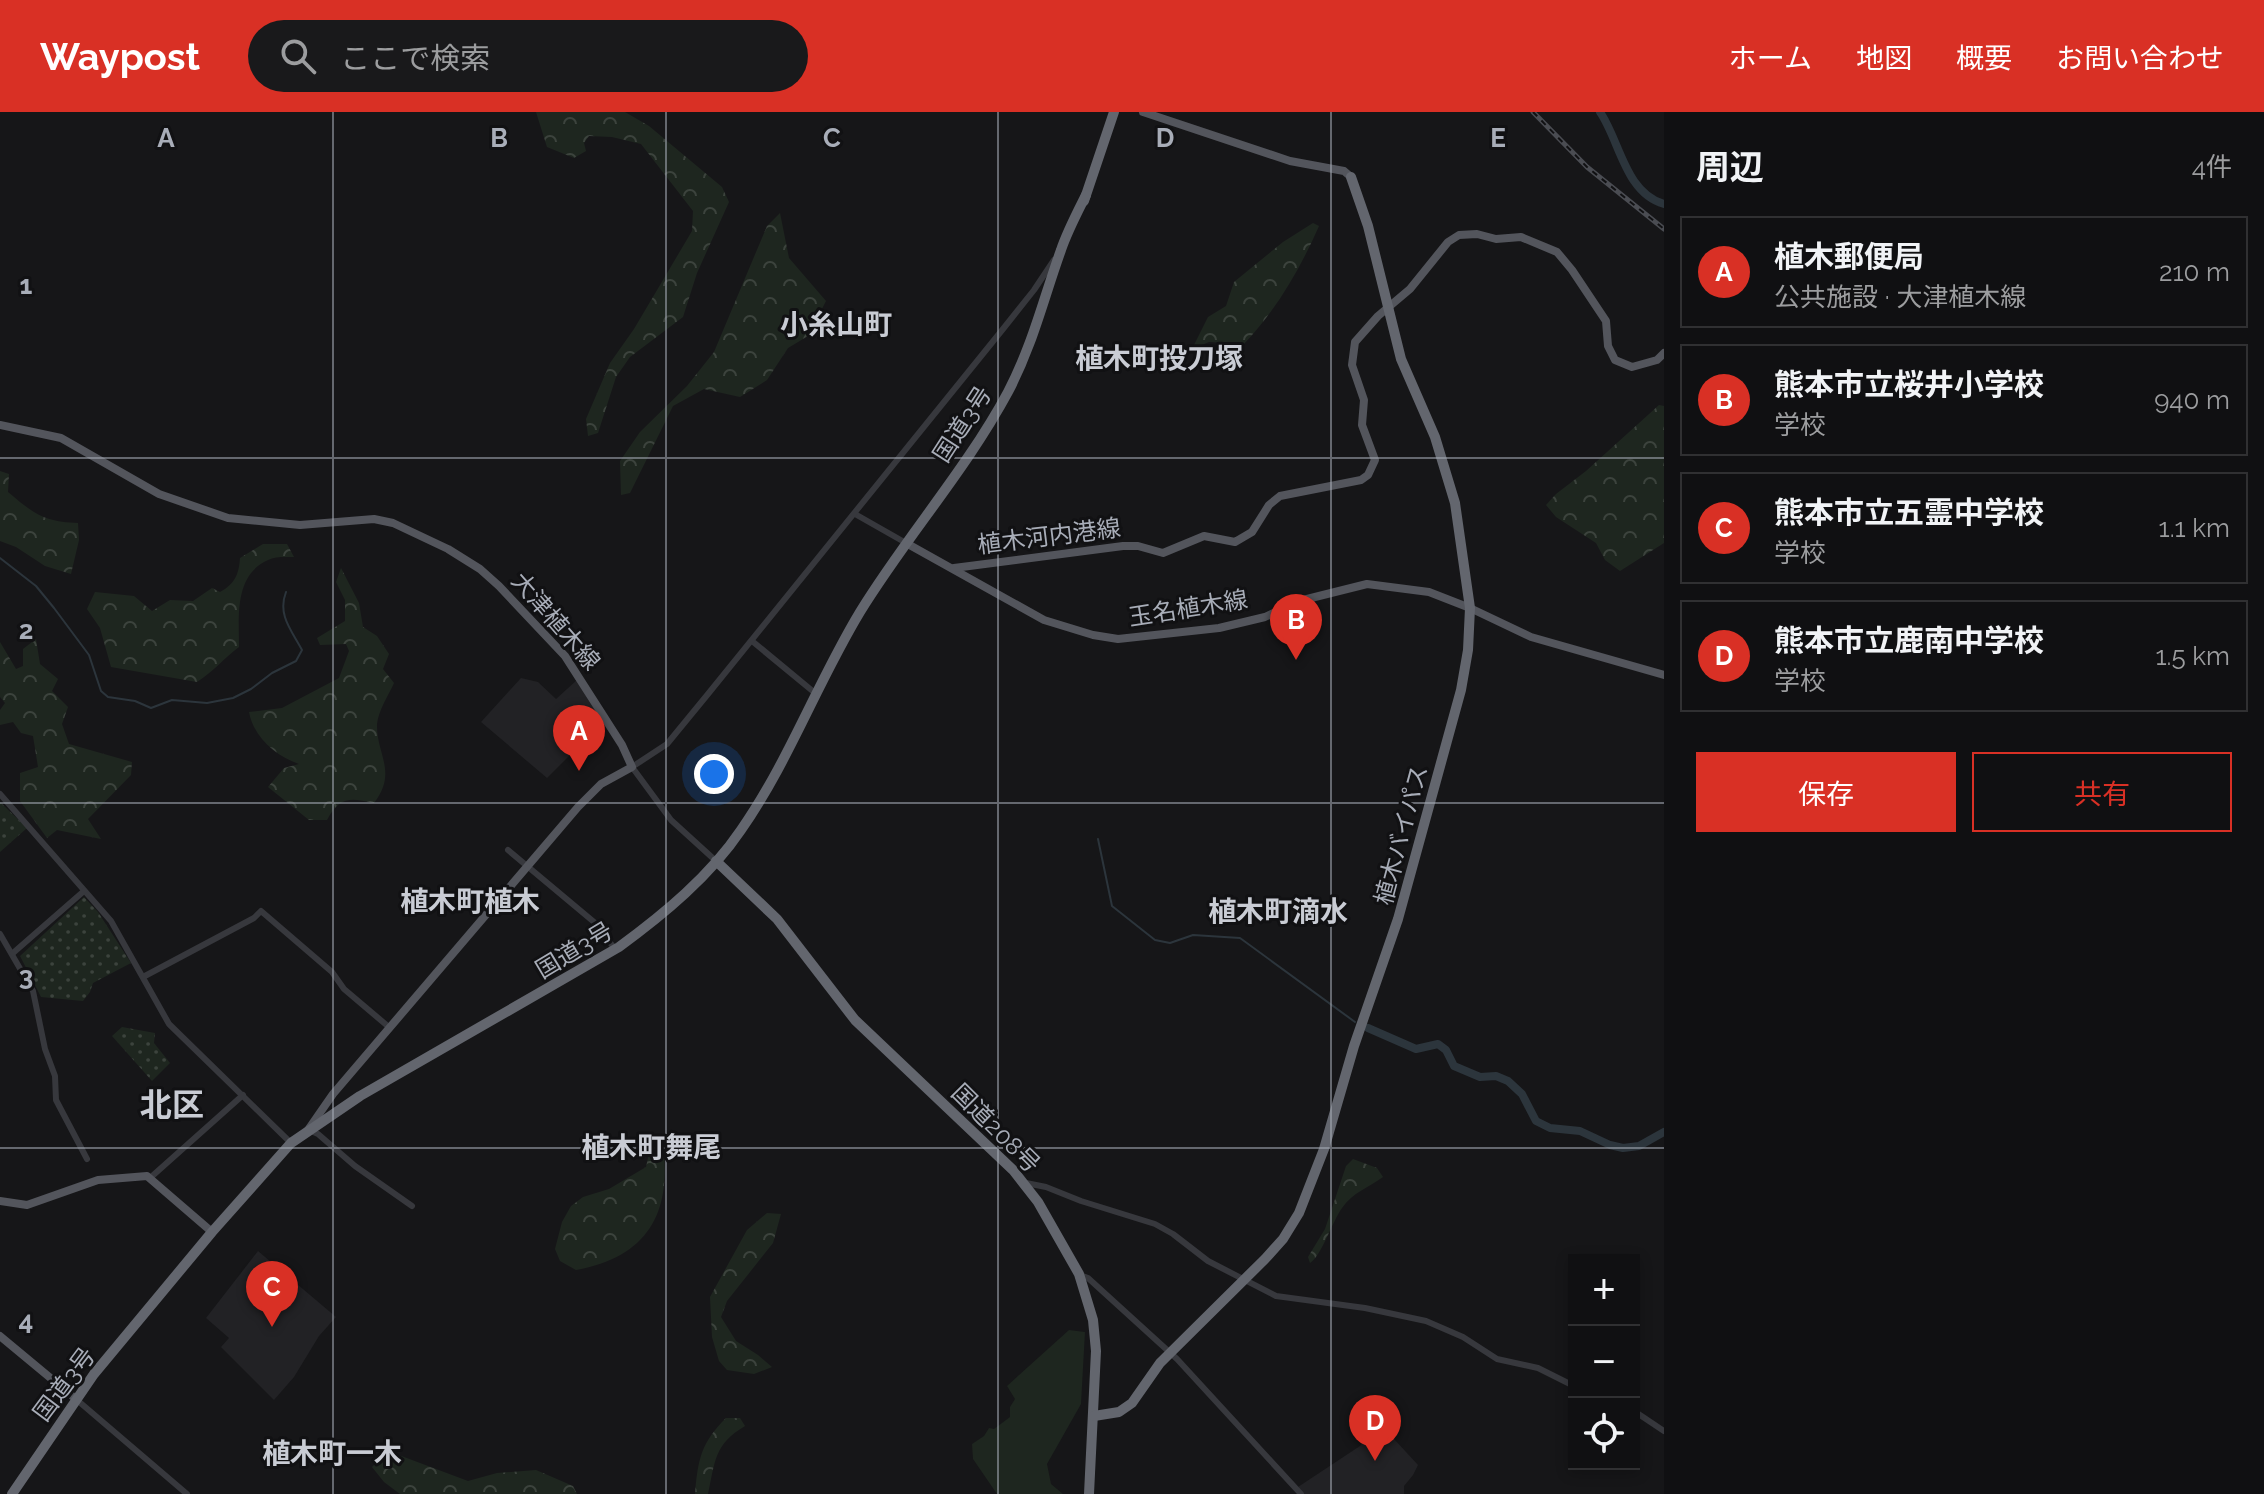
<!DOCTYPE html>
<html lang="ja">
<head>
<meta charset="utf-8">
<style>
	body { margin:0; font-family:Raleway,"Noto Sans JP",sans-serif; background:#19191b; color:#f1f3f6 }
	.controls { position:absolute; right:24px; bottom:24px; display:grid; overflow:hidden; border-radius:0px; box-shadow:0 4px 12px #0003 }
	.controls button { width:72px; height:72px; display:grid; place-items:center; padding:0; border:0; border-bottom:2px solid #303032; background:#101012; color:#f1f3f6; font:40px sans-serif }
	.you { position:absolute; left:714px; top:662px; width:28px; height:28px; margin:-20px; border:6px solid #fff; border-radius:50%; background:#1a73e8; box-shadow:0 0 0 12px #1a73e833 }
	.badge { display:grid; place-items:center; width:52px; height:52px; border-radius:50%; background:#d93025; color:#fff; font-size:26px; font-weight:700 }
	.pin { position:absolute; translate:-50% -66px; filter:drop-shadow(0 2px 4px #0008) }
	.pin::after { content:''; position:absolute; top:42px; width:28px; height:24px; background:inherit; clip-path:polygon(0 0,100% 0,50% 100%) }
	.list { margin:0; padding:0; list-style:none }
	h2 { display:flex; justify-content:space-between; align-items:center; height:104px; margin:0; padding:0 32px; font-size:34px }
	h2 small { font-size:26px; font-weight:400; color:#9c9d9f }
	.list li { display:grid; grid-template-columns:52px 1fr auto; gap:24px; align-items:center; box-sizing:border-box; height:112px; margin:0 16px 16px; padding:0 16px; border:2px solid #303032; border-radius:0px }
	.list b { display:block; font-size:30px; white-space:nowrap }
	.list p { margin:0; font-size:26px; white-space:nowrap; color:#9c9d9f }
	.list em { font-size:26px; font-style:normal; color:#9c9d9f }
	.actions { display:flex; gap:16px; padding:24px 32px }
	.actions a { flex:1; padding:18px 0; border:2px solid #d93025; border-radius:0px; text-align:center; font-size:28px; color:#d93025 }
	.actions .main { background:#d93025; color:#fff }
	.icon { flex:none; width:44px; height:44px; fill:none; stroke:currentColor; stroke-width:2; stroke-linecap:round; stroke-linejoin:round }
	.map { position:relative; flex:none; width:1664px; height:1382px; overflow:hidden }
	header { display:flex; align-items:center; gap:48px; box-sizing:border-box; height:112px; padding:0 40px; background:#d93025; color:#fff }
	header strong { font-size:38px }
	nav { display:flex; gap:44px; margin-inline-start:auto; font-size:28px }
	.search { width:560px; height:72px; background:#19191b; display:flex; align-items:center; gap:20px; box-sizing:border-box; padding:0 28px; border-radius:44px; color:#9c9d9f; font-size:30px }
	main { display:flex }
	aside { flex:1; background:#101012 }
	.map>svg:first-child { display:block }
</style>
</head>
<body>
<header>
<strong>Waypost</strong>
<div class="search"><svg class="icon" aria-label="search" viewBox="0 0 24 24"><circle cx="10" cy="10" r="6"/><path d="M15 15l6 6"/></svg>ここで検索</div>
<nav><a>ホーム</a><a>地図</a><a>概要</a><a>お問い合わせ</a></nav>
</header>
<main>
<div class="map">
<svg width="1664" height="1382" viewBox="0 0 1664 1382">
	<defs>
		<pattern id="forest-crowns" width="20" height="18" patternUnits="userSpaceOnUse" patternTransform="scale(2)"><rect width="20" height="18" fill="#1e261f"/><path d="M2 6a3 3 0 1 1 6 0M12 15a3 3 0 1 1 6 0" fill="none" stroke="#3c433d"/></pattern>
		<pattern id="park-dots" width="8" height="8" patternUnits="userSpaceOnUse" patternTransform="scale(2)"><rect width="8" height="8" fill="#1e261f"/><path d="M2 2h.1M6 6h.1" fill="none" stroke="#3c433d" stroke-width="1.8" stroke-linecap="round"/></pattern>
	</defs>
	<rect width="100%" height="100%" fill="#161618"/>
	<g fill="#222225">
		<path d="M521 566 538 570 556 587 578 567 602 608 601 612 547 666 481 610Z"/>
		<path d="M258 1139 336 1205 319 1224 294 1265 274 1288 221 1235 229 1226 206 1206Z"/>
		<path d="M1382 1314 1418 1353 1413 1363 1404 1374V1382H1304L1298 1375 1360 1334 1377 1315Z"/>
	</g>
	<g fill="url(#forest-crowns)">
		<path d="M536 0H625L649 14 722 75 729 90 697 161 683 205 630 245 616 265 598 321 588 324 586 307 610 251 634 217 692 119 693 99 641 32 612 25 589 24 584 31 586 39 574 46 547 35Z"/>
		<path d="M780 101 789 146 826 189 808 224 788 236 767 268 740 285 704 277 673 294 630 381 621 383 620 349 640 320 687 274 714 240 767 114Z"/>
		<path d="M1313 111 1319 114C1300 157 1277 197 1244 232L1209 230 1192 237 1208 205 1226 194 1234 170 1283 130Z"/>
		<path d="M1659 293 1664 294V431L1620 459 1605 448 1596 431 1556 405 1546 393 1556 382 1586 359Z"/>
		<path d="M0 359 9 362 8 380C34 402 44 410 78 411L79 428 71 462 45 454 16 435 0 429Z"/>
		<path d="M263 432H287L294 445C286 445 275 444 268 448 234 463 239 504 239 535 224 546 213 560 197 570L111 555 100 516 87 497 95 480 134 484 152 499 170 488 193 489 212 476 220 480C235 472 239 462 240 446Z"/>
		<path d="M341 456 359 491 363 515 377 524 389 542 383 557 394 571C389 582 378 599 377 612 376 642 398 660 374 691 350 686 340 684 327 708H309L268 675 284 656 299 652C276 644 254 626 249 600L282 596 339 566 349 539 346 532 320 533 317 526 345 509V488L336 470Z"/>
		<path d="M36 527 40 552 58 567 52 579 68 595 62 612 69 632 132 650 131 663 88 707 101 727 57 718 47 726 20 689V661L38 655 33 624 21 621 13 610 0 613V598L5 591 0 585V530L16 557 23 554V537Z"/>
		<path d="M663 1033C672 1102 647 1145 576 1158L560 1149 555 1137 562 1110 571 1094 583 1085 609 1077 646 1055 650 1037Z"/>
		<path d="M1353 1047 1377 1056 1383 1065C1368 1076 1353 1080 1342 1096 1332 1110 1322 1143 1310 1151L1308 1145 1325 1117 1346 1054Z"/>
		<path d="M767 1101 781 1102 773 1131 727 1189 721 1205 736 1229 758 1243 772 1255 754 1262 727 1258 719 1249 712 1225 710 1185 747 1118Z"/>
		<path d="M726 1306H740L745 1314C714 1332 715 1350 708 1382H695C698 1347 701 1331 726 1306Z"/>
		<path d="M388 1339 468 1369 497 1361 536 1358 573 1374 577 1382H400L384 1370 372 1355Z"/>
	</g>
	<g fill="url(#park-dots)">
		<path d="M0 690 27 716 0 740Z"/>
		<path d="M84 785 98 800 131 851 93 871 90 880 83 889 41 885 20 844Z"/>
		<path d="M122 915 155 921 154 931 170 951 152 969 112 924Z"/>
	</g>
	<path fill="#1e261f" d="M1069 1218 1085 1220 1081 1292 1047 1352 1051 1372 1063 1382H997L973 1347 972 1332 984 1324 989 1316 994 1317 1010 1305V1295L1015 1287 1007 1274Z"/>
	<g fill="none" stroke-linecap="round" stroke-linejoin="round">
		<g stroke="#2c353c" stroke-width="2">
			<path d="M0 446 36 474 54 496 89 543 101 579 108 585 135 589 151 596 172 588 207 591 233 586 251 577 272 561 296 549 302 538C292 519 277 503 286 480"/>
			<path d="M1098 727 1112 794 1155 828 1170 831 1193 823 1240 826 1355 910"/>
		</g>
		<g stroke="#2c353c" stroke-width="8">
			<path d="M1600 0C1620 29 1625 81 1664 92"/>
			<path d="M1368 916 1416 937 1438 932 1446 938 1454 954 1480 965 1496 964 1508 969 1522 982 1536 1009 1550 1016 1580 1019 1610 1033 1623 1036 1639 1034 1664 1020"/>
		</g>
		<g stroke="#37383d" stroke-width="6">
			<path d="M855 402 906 431"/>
			<path d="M752 529 815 581"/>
			<path d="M0 682 111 809 169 912 291 1031"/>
			<path d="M508 738 594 810 615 837"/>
			<path d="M716 749 671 708 632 655 667 632 708 582 1003 217 1034 178 1054 148"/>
			<path d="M0 822 33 879 45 937 55 964 56 988 87 1047"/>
			<path d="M13 841 84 779"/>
			<path d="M143 865 254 806 261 799 332 860 344 877 390 916"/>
			<path d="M309 1018 318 1022 355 1054 412 1094"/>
			<path d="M150 1066 243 983"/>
			<path d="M1026 1071 1046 1075 1081 1089 1155 1112 1173 1122 1208 1149 1276 1184 1365 1196 1426 1209 1463 1225 1497 1247 1538 1256 1574 1274"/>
			<path d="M1080 1163 1088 1166 1177 1247 1301 1382"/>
			<path d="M77 1288 187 1382"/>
			<path d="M1634 1299 1664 1319"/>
		</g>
		<g stroke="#53555c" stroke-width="8">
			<path d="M1143 0 1290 49 1344 59 1351 65"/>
			<path d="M0 313 61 326 159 382 228 406 300 413 374 407 393 411 448 437 480 457 499 474 565 544 622 633 632 655 601 672 578 695 333 982 308 1018"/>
			<path d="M906 431 1044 508 1093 523 1118 527 1219 516 1265 505 1299 489 1367 472 1429 480 1470 496 1531 525 1664 563"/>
			<path d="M954 456 1123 434H1138L1163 441 1204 424 1235 430 1252 420 1269 393 1280 384 1361 368 1368 363 1375 348 1362 313 1364 288 1352 253 1355 230 1378 204 1410 177 1448 130 1459 123 1477 122 1496 127 1521 125 1557 140 1572 158 1606 209 1608 234 1615 248 1632 255 1657 248 1664 241"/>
			<path d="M0 1089 27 1093 98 1068 147 1064 212 1120"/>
			<path d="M0 1224 77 1288"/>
		</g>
		<g stroke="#63666e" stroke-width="10">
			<path d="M1084 89 1114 0"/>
			<path d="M716 749 777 807 855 908 1013 1058 1038 1090 1079 1162 1093 1208 1096 1239 1089 1382"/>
			<path d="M1094 1304 1119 1300 1132 1291 1160 1251 1265 1147 1283 1127 1299 1101 1324 1037 1354 934 1398 807 1461 578 1468 538 1470 496 1455 391 1435 325 1401 247 1368 114 1351 65"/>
			<path d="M12 1382 94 1262 212 1120 291 1031 360 984 619 835C664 802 710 764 741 718 788 651 817 571 860 500 906 425 966 358 1008 280 1033 232 1043 188 1061 138 1067 120 1077 101 1086 83"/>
		</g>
		<g stroke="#4a4c52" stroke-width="5">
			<path id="rail" d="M1533 0 1587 55 1664 117"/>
		</g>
		<use href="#rail" stroke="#111113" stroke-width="2" stroke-dasharray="6" stroke-linecap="butt"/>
	</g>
	<path fill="none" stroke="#a8adb8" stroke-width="2" stroke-opacity="0.55" d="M333 0V1382M666 0V1382M998 0V1382M1331 0V1382M0 346H1664M0 691H1664M0 1036H1664"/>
	<g text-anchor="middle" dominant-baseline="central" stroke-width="6" stroke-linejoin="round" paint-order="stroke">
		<g font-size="24" fill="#a8adb8" stroke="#111113">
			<text transform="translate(962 312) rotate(-57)">国道3号</text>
			<text transform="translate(1049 424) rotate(-7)">植木河内港線</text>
			<text transform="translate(1188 496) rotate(-9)">玉名植木線</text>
			<text transform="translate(556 509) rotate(49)">大津植木線</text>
			<text transform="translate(1401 723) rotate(-75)">植木バイパス</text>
			<text transform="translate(574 838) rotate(-31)">国道3号</text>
			<text transform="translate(996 1016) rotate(45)">国道208号</text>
			<text transform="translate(64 1272) rotate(-53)">国道3号</text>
		</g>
		<g font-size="28" font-weight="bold" fill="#c9ccd4" stroke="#111113">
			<text x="836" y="212">小糸山町</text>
			<text x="1159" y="246">植木町投刀塚</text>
			<text x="470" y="789">植木町植木</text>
			<text x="1278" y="799">植木町滴水</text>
			<text x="651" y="1035">植木町舞尾</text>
			<text x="332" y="1341">植木町一木</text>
		</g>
		<g font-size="32" font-weight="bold" fill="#c9ccd4" stroke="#111113">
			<text x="172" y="992">北区</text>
		</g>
	</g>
	<g font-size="26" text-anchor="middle" font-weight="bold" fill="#a8adb8" stroke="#111113" stroke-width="6" stroke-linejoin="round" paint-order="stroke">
		<text x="166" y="35">A</text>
		<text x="499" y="35">B</text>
		<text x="832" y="35">C</text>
		<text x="1165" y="35">D</text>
		<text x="1498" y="35">E</text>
		<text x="26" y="182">1</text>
		<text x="26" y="527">2</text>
		<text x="26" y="873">3</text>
		<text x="26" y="1218">4</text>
	</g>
</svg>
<div class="controls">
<button>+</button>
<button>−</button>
<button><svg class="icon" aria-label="locate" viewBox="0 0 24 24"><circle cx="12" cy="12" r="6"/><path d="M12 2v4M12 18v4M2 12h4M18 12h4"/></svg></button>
</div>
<div class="you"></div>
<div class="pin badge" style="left:579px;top:659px">A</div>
<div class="pin badge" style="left:1296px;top:548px">B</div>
<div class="pin badge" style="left:272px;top:1215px">C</div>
<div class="pin badge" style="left:1375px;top:1349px">D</div>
</div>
<aside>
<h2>周辺<small>4件</small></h2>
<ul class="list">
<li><span class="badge">A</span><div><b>植木郵便局</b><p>公共施設 · 大津植木線</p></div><em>210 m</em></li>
<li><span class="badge">B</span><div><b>熊本市立桜井小学校</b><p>学校</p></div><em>940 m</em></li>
<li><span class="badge">C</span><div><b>熊本市立五霊中学校</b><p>学校</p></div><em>1.1 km</em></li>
<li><span class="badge">D</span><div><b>熊本市立鹿南中学校</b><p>学校</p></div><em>1.5 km</em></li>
</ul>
<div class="actions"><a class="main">保存</a><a>共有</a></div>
</aside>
</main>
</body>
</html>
